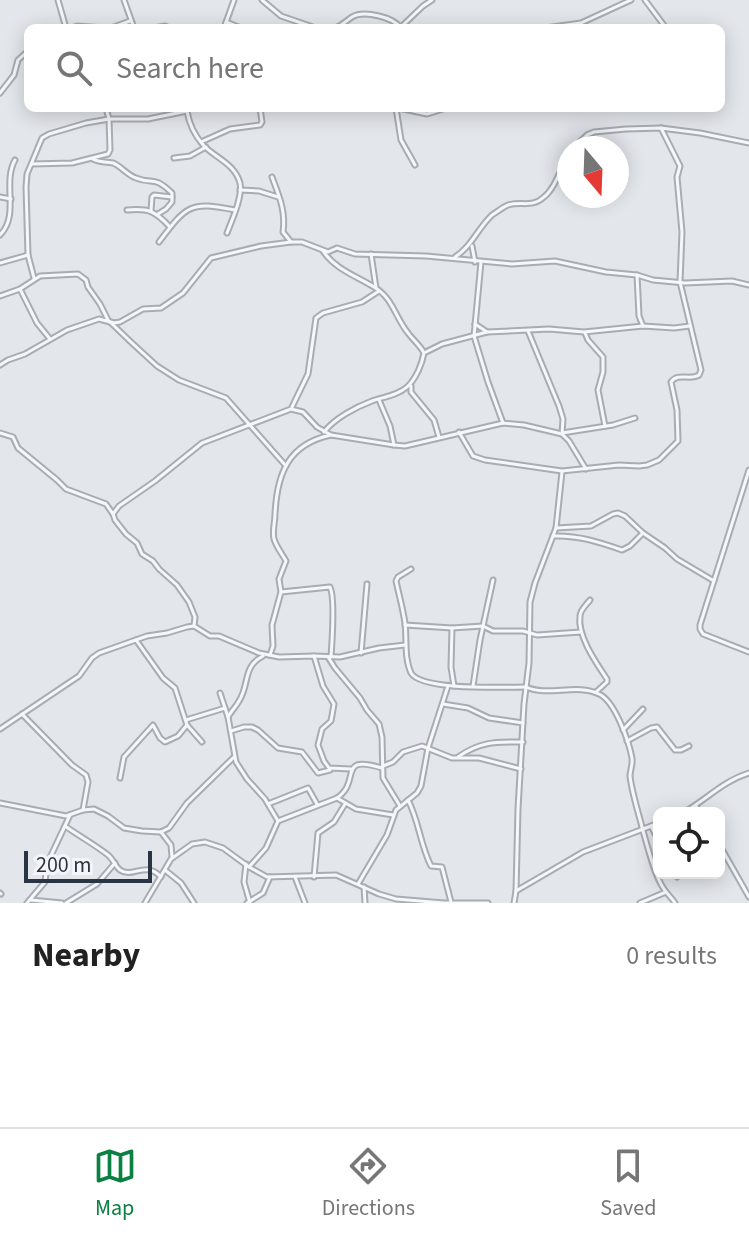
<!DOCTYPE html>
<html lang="en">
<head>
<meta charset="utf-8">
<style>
	body { margin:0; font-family:"Source Sans 3",sans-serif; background:#f6f6f6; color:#222 }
	.controls { position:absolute; right:24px; bottom:24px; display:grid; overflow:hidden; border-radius:12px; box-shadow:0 4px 20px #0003 }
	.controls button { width:72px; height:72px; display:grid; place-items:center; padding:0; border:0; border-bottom:2px solid #e0e0e0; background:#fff; color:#222; font:40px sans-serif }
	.compass { position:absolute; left:557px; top:136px; width:72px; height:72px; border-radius:50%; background:#fff; box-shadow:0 4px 20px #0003; rotate:161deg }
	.scale { position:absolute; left:24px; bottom:20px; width:128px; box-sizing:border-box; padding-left:8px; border:4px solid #2b3443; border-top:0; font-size:22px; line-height:28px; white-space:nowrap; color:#2b3443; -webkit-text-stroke:6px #f3f5f8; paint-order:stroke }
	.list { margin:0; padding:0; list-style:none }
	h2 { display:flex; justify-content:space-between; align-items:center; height:104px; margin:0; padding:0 32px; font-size:34px }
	h2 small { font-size:26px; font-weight:400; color:#767676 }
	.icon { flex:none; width:44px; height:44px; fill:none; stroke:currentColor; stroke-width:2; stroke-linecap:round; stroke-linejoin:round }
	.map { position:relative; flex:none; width:749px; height:903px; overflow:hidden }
	.search { position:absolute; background:#fff; box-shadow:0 4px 20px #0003; left:24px; right:24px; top:24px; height:88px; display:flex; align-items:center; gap:20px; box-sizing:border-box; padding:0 28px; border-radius:12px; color:#767676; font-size:30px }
	.sheet { height:224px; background:#fff }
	nav { display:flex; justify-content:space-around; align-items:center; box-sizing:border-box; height:112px; border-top:2px solid #e0e0e0; background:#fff; font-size:22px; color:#767676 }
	nav a { display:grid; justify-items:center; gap:4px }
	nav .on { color:#0b8043 }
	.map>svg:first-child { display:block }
</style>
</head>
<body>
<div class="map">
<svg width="749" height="903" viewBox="0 0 749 903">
	<rect width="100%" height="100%" fill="#e3e6eb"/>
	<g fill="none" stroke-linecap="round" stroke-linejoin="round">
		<g stroke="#a8adb5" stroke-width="7">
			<g id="street">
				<path d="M58 0 66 28"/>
				<path d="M124 0 134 28"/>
				<path d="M262 0 281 16 316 28"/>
				<path d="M645 0 666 28"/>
				<path d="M226 22 241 28"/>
				<path d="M402 26 423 6 432 0"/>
				<path d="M72 28 77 26 105 28"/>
				<path d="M111 28 130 21"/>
				<path d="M154 28 165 26 169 28"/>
				<path d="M224 28 234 0"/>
				<path d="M335 28C343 25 346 21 352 17 364 10 393 17 401 28"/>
				<path d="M545 28 581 23 631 0"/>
				<path d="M0 93 14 75 18 60 28 51"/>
				<path d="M190 108 187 111C189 124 195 136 204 146 216 158 235 164 240 183 243 196 232 220 227 233"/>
				<path d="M396 108 401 140 415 165"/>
				<path d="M399 108 427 114 446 108"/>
				<path d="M201 142 230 129 260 125 262 122 260 108"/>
				<path d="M573 148 587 135 594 132 626 129 661 128 700 133 749 143"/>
				<path d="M174 158 190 156 206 147"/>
				<path d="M93 159C100 163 105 161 113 163 121 166 127 175 136 178 154 185 153 175 172 193V202L166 209 158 214"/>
				<path d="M32 164 72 163 108 154 110 150 109 119 106 108"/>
				<path d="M272 177C279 196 286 211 283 232L291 242"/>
				<path d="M240 190 259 191 278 197"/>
				<path d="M0 197 11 199"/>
				<path d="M127 210C149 208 155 211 170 227"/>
				<path d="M151 211 152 197 154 195 172 197"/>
				<path d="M0 235C20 215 2 183 15 160"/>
				<path d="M159 242C187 205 190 201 235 210"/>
				<path d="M472 246 475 262"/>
				<path d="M323 251C335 269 356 276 374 287 393 298 395 317 408 333 413 340 420 345 424 353 422 364 416 379 407 387 398 395 384 397 372 401 356 407 335 418 324 432"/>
				<path d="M371 254 376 288"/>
				<path d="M455 257C472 246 478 228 492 215 497 212 503 207 508 205 522 201 532 208 544 197 556 187 561 167 569 154"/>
				<path d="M481 262 474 336 488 382 503 423"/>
				<path d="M0 263 28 255"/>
				<path d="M637 275 639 316 643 326"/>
				<path d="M34 278 28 255 26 187 27 174 42 138 49 134 86 123 109 119H148L187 111"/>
				<path d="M20 289 37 323 50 339"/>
				<path d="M0 296 20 289 40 276 78 274 86 280 88 287 100 304 108 320 132 343 157 366 179 380 226 398 286 466"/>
				<path d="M475 324 487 332"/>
				<path d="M528 331 559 406 563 419 562 434"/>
				<path d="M585 333 588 340 603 357V372L598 390 605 426"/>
				<path d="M426 352 442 344 487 332 549 329 584 332 643 326 674 328 690 326"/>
				<path d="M0 365 8 360 25 354 67 330 99 319 114 323 120 322 143 309 161 308 183 293 211 258 261 246 291 242H302L328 252 337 248 355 254 426 256 512 264 555 261 606 272 637 275 653 280 685 283 732 281 749 285"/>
				<path d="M411 386V392L434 420 439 437"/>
				<path d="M379 400 390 426 394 445"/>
				<path d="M292 407 308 374 316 318 323 313 362 302 379 291"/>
				<path d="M459 432 473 456 485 460 562 471 619 465 639 466 647 465 659 460 678 441 677 410 671 382C678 372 690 381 699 375L701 370 680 282 682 232 677 177 680 166 661 128"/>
				<path d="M0 433 13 437 18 448 57 480 66 489 106 504 113 514"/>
				<path d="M562 433 613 425 635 418"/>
				<path d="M749 470 700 625V629L703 634 749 652"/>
				<path d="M556 528 591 526 613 514 618 513 625 516 643 533 665 548 677 559 714 581"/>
				<path d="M553 536C578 535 599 542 622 550L630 546 643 533"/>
				<path d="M411 569 398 577 396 581C399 595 403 609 405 623 407 639 404 658 411 673 422 691 505 687 526 687 548 697 577 683 599 694 615 701 629 742 632 758 633 765 630 770 630 776 632 794 639 814 643 831 648 847 654 875 664 889 667 894 672 898 675 903"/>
				<path d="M281 592 279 579 286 561C282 554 276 546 274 539 272 531 275 522 275 514 277 474 288 444 331 435"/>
				<path d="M590 600C586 605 580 610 580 616 577 636 597 664 607 679V682L596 692"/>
				<path d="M405 625 452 628 483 626 493 631H523L537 635 581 632"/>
				<path d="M194 626 195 617 189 602 177 585 159 569 153 561 142 554 137 543 126 534 115 520 113 514 119 506 155 481 202 443 291 409 303 412 317 427 331 435 394 445 405 446 503 423 524 425 562 434 569 441 586 469"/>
				<path d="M452 628 451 667 454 686"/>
				<path d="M136 640 163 678 175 688 187 725 202 742"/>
				<path d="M361 653 367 584"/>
				<path d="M270 655 273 646 272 625 281 592 330 587C335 597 332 643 331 657"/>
				<path d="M263 656C242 667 250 684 239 701 236 707 231 711 228 717L236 762 247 779 265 799 278 821"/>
				<path d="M314 656 323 686 334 704 331 721 322 729 318 745 324 761 329 768 351 769"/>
				<path d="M328 657 335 668 360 698 367 710 379 724 382 737 383 778 400 806"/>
				<path d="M473 686 480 640 493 580"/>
				<path d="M220 693 228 717"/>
				<path d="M443 704 468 708 489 718 523 723"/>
				<path d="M22 714 72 765 86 775 88 782 83 810"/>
				<path d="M186 720 225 708"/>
				<path d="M0 729 79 676 92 658 99 653 147 636 167 633 187 627 194 626 210 636H219L259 653 279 657 314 656 340 657 379 648 405 645"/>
				<path d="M623 730 643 709"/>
				<path d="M231 731 244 727H252L258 730 278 748 302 752 318 773 330 770"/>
				<path d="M627 741 651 728 657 727 675 750H681L689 746"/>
				<path d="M458 757C481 741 496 742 523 742"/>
				<path d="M383 766 393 762 403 752 422 746 452 758H479L521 769"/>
				<path d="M120 778 124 757 153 725 160 738 165 742 178 736 187 725"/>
				<path d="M337 798C362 781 336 754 382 768"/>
				<path d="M408 800C419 821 420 844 431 866L442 867 451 902"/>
				<path d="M0 803 66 816 83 810 94 809 108 816 124 828 142 831 161 832 169 828 187 803 234 757"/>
				<path d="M268 804 308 788 317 804"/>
				<path d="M696 806 700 813"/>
				<path d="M683 813C706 800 723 781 749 773"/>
				<path d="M65 826C79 836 94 844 108 855 113 859 115 866 120 870 133 879 145 860 161 877"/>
				<path d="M651 826 659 841"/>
				<path d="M161 832 171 845 172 857"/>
				<path d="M719 844 749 897"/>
				<path d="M246 864 244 882 250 903"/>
				<path d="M249 867 266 848 278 821 337 798 356 809 393 815"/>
				<path d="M165 870 181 883 194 903"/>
				<path d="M675 873 677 877"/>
				<path d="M295 877 305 903"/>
				<path d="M314 877 318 833 334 822 345 804"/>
				<path d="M358 884 387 835 396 810 417 793 421 786 428 748 448 686"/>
				<path d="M364 887 365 903"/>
				<path d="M516 891 518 809 524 704 529 663 530 602 535 583 556 528 562 472"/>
				<path d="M0 893 1 894"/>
				<path d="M31 900 62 903"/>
				<path d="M27 903 45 882 47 864 70 815"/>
				<path d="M66 903 97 884 115 863"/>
				<path d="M145 903 171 859 192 844 205 842 223 848 249 867 267 877 336 875 379 894 396 899 444 903H488"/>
				<path d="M247 903 263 893 270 877"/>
				<path d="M514 903 516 891 583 852 659 823"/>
				<path d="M640 903 666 892"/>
			</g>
		</g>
		<use href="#street" stroke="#f6f7f9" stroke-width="3"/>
	</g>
</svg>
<div class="controls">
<button><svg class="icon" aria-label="locate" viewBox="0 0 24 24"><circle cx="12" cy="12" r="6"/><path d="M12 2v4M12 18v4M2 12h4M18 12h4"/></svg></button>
</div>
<svg class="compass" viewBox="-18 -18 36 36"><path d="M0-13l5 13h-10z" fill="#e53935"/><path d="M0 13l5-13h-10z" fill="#767676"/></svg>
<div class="scale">200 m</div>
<div class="search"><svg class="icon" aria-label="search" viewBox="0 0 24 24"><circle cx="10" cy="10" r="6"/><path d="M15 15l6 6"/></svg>Search here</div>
</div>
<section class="sheet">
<h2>Nearby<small>0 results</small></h2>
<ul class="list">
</ul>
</section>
<nav>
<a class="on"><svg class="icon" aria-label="map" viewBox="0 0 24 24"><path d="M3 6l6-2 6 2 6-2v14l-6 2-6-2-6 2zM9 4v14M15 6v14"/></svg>Map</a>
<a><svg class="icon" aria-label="directions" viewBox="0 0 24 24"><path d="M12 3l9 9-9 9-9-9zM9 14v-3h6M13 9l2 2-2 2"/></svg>Directions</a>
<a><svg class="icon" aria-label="saved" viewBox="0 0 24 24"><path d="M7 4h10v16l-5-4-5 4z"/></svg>Saved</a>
</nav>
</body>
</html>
